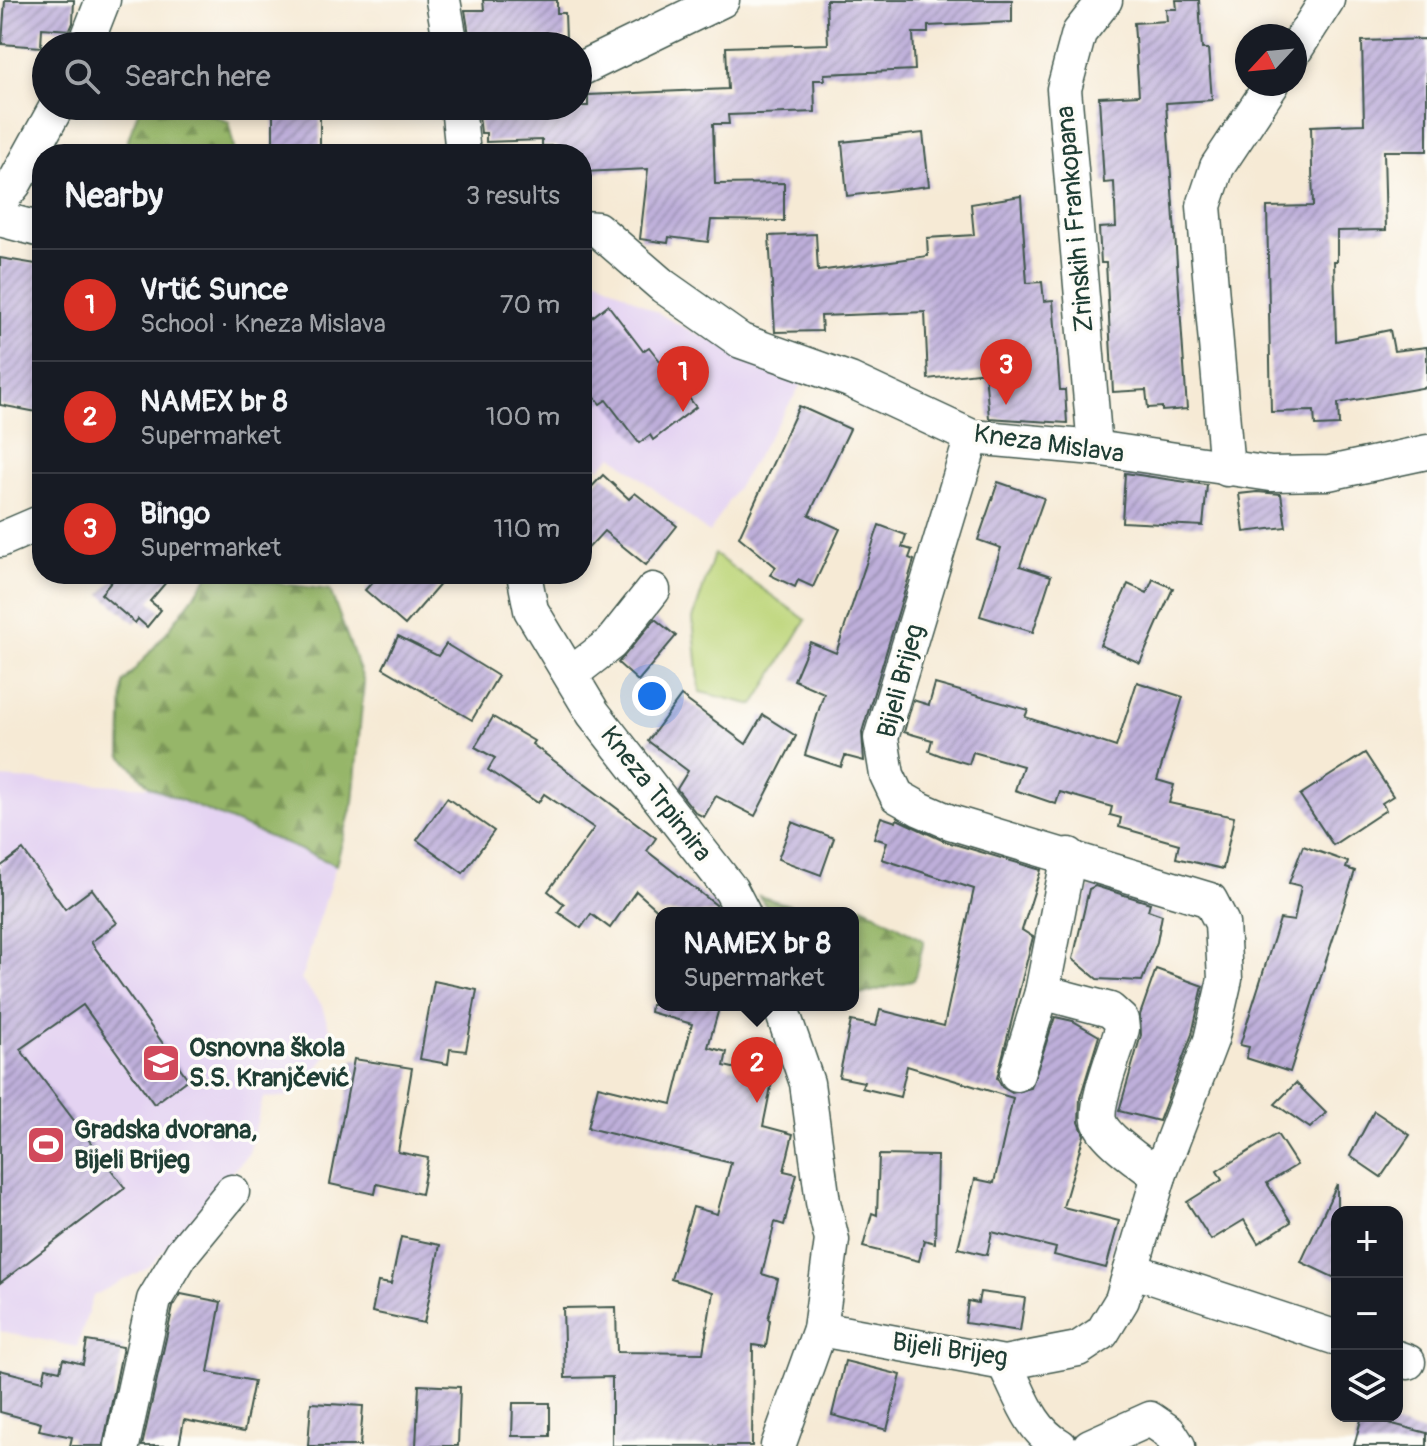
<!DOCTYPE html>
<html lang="en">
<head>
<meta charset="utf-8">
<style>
	body { margin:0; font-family:Pangolin,sans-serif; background:#20242c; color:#f1f3f6 }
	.controls { position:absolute; right:24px; bottom:24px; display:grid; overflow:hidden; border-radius:16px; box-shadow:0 4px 12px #0003 }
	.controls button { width:72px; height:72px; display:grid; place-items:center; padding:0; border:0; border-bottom:2px solid #363941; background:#171b24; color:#f1f3f6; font:40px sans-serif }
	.compass { position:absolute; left:1235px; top:24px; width:72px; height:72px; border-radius:50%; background:#171b24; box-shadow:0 4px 12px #0003; rotate:244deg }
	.you { position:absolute; left:652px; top:696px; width:28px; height:28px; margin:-20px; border:6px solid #fff; border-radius:50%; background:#1a73e8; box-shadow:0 0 0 12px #1a73e833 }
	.badge { display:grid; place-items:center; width:52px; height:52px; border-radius:50%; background:#d93025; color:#fff; font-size:26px; font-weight:700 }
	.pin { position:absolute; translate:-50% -66px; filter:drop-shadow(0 2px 4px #0008) }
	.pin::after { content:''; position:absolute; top:42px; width:28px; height:24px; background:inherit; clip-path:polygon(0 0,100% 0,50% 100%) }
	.popup { position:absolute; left:655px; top:907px; width:204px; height:104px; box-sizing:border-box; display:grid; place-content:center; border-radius:16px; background:#171b24; filter:drop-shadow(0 2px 6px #0005); font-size:26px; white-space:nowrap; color:#9ea1a6 }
	.popup b { font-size:30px; color:#f1f3f6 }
	.popup::after { content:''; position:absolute; left:50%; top:100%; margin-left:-16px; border:16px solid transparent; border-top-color:#171b24 }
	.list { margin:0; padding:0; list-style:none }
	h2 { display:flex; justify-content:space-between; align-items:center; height:104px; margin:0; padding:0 32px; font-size:34px }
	h2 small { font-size:26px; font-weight:400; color:#9ea1a6 }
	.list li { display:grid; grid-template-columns:52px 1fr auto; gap:24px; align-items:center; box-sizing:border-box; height:112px; padding:0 32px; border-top:2px solid #363941 }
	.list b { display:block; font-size:30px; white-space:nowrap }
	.list p { margin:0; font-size:26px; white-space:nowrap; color:#9ea1a6 }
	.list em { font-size:26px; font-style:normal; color:#9ea1a6 }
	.icon { flex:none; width:44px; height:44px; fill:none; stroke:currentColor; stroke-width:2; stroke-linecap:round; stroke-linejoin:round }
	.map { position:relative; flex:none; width:1427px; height:1446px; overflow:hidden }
	.search { position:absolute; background:#171b24; box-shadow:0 4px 12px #0003; left:32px; top:32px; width:560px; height:88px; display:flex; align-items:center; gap:20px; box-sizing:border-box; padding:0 28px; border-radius:44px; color:#9ea1a6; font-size:30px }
	.panel { position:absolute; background:#171b24; box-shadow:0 4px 12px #0003; left:32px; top:144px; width:560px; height:440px; border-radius:32px }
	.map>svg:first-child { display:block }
</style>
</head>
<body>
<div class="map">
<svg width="1427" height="1446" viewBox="0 0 1427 1446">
	<defs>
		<pattern id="forest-firs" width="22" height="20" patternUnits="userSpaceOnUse" patternTransform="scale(2)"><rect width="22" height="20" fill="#96b669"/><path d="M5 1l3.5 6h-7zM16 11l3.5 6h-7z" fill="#7a9557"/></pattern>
		<pattern id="building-hatch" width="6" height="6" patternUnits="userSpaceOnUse" patternTransform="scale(2)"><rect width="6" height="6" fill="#beafda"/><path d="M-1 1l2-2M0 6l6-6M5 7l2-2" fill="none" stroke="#9a90b2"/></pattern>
	</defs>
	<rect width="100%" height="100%" fill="#fdfcf7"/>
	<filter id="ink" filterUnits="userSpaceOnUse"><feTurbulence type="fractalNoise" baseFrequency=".0125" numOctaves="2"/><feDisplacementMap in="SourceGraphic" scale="16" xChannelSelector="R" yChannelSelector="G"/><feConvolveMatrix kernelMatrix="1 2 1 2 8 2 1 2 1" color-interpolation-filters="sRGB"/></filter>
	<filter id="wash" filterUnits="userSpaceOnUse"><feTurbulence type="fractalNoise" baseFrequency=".006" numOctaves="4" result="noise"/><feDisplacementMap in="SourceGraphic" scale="32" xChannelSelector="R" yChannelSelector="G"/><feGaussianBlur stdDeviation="1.8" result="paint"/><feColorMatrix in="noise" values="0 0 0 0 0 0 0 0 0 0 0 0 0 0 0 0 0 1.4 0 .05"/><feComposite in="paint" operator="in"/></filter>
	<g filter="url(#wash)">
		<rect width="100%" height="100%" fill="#f6ead5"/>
		<g fill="#e4d3f2">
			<path d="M582 270 685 328 803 382 709 533 613 456 599 468 582 443Z"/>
			<path d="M0 778 150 787 336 865 301 980 321 1004 330 1030 327 1056 298 1091 286 1097 263 1098 249 1153 150 1266 93 1296 77 1347 0 1331Z"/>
		</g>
		<path fill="#bdd579" stroke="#6e8956" stroke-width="2" d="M714 554 806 620 754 705 700 692 693 619Z"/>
		<g fill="url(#forest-firs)" stroke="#5a7a4e" stroke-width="2">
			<path d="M140 106H190L229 122 235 154H123Z"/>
			<path d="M210 574 330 590 364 682 353 802 336 865 150 787 121 755 123 683 163 637Z"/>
			<path d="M759 896 815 913H771Z"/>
			<path d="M863 906 924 941 914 980 853 997V913H826Z"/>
		</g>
		<g id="blocks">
			<g fill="url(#building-hatch)">
				<path d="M5 0H74L73 23 70 30 42 28 41 47 2 44Z"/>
				<path d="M483 0H557V13H565L566 39 470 41 465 10H484Z"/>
				<path d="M826 0H1012V22L928 26V33H913L915 70 824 74 825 80H814L815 112 728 115 729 124H713L715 184 784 183V221L711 220 708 242 669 237 668 243 640 239 648 169 582 172V154H558L557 146H542V140L486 142V133H481L478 106H588V95L728 89 726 47 828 44Z"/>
				<path d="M1176 0H1199L1202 49H1208L1212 100 1166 103 1187 409 1162 411V407L1148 408 1146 390 1113 392 1106 263H1101L1099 228 1116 227 1114 182 1104 183 1099 97 1139 95 1134 23 1167 21 1166 9H1177Z"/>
				<path d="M1427 39V151H1384L1386 230 1337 231V261H1334L1336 341 1390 330 1394 351 1427 347V387L1338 403 1339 425 1315 426 1314 411 1271 412 1267 207 1313 206 1311 126 1364 124 1362 41Z"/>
				<rect x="273" y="106" width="47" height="48"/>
				<path d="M923 133 929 186 847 196 842 142Z"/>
				<path d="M1021 196 1027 283 1042 282 1044 301 1053 300 1060 390H1065L1067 423 989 418 985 372 928 379 925 312 821 316 822 331 775 332 769 236 816 234 818 271 928 256 927 238 974 235 971 204Z"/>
				<path d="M0 258 42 265V413L0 405Z"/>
				<path d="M608 305 643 351 649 347 696 407 653 440 650 435 639 443 606 400 600 404 582 381V325Z"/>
				<path d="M799 406 850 429 809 515 840 529 813 587 798 580 795 587 770 575 776 567 739 537Z"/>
				<path d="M1125 473 1207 485 1203 526 1122 522Z"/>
				<path d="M603 475 629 499 635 493 677 526 646 565 604 531 582 555V497Z"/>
				<path d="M998 482 1044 498 1020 566 1051 576 1033 632 980 616 1001 548 978 540Z"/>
				<path d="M1257 492 1281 494 1286 527 1244 532 1239 494Z"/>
				<path d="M879 525 906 535 902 547 912 550 909 558 914 560 862 732 864 761 845 756 841 767 805 755 824 693 794 680 810 642 836 653Z"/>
				<path d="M118 574H173L150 601 161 610 147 627 138 619 135 623 101 594Z"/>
				<path d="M380 574H449L405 625 365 590Z"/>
				<path d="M1153 579 1173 588 1140 663 1100 645 1128 584 1147 593Z"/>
				<path d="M655 619 676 636 638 681 618 663Z"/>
				<path d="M398 636 438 656 446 644 498 676 472 720 383 668Z"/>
				<path d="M1137 682 1183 697 1157 780 1174 785 1169 803 1234 817 1223 869 1176 858 1179 844 1119 827 1121 818 1110 815 1112 807 1060 792 1056 804 1015 790 1023 766 973 752 969 764 942 756 929 751 932 740 904 732 913 700 929 705 935 684 1028 710 1025 717 1116 747Z"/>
				<path d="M681 696 746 744 763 715 796 736 755 816 716 796 704 817 696 813 677 789 688 771 648 741Z"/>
				<path d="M493 717 534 741 532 744 656 838 647 851 716 905 720 913H661L636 891 610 928 591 914 581 928 558 912 564 904 548 891 594 828 544 794 538 803 488 770 495 758 475 747Z"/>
				<path d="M1365 753 1393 796 1382 803 1386 810 1333 845 1300 795Z"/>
				<path d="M447 798 494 831 463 873 417 840Z"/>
				<path d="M881 817 896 822 897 819 944 841 1041 870 1022 930 1033 937 997 1078 1002 1087 1012 1093 1031 1088 1055 1017 1073 1021 1099 1036 1080 1098 1079 1122 1084 1135 1063 1207 1119 1221 1106 1268 1054 1255 1056 1248 992 1232 987 1255 958 1248 975 1179 994 1183 1013 1098 907 1066 900 1097 862 1088 864 1082 839 1077 851 1021 876 1026 880 1010 944 1026 974 889 882 859 887 842 874 838Z"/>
				<path d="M792 822 834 838 821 875 778 859Z"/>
				<path d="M1303 846 1348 862 1346 868 1355 871 1290 1072 1246 1058 1249 1047 1240 1045 1280 919 1294 921 1301 886 1289 883Z"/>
				<path d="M23 850 65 909 92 889 117 923 91 942 188 1079 154 1104 83 1005 20 1049 125 1188 0 1283V867Z"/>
				<path d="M1095 886 1150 903 1148 910 1162 915 1157 942 1142 981 1097 979 1073 959 1089 889Z"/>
				<path d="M1156 969 1203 986 1192 1034 1159 1121 1119 1111 1141 1035 1140 1015Z"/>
				<path d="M434 981 477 990 466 1051 450 1049 448 1064 420 1059Z"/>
				<path d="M651 1005H720L708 1047 727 1052 724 1066 773 1077 763 1126 793 1134 784 1171 797 1174 784 1225 775 1222 762 1274 778 1279 768 1319 770 1320 766 1347 753 1345 752 1446H612V1377L565 1378 563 1308 616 1307 617 1352 703 1353 713 1292 671 1279 693 1207 717 1214 731 1163 588 1128 598 1086 672 1104 692 1024 650 1012Z"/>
				<path d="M354 1059 412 1068 398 1152 428 1158 421 1194 377 1184 375 1194 330 1184Z"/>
				<path d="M1296 1083 1326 1113 1310 1128 1275 1104Z"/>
				<path d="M1374 1111 1410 1135 1381 1177 1350 1156Z"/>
				<path d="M1277 1134 1297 1165 1267 1183 1291 1222 1258 1243 1244 1220 1211 1240 1187 1202 1222 1180 1217 1171Z"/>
				<path d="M879 1155 937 1156 935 1243 924 1240 919 1261 863 1247 872 1213 877 1215Z"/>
				<path d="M1337 1184V1279L1301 1262Z"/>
				<path d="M401 1237 440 1245 424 1323 372 1312 378 1282 391 1284Z"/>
				<path d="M980 1292 1025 1298 1020 1331 965 1323 968 1301 978 1303Z"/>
				<path d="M181 1294 221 1302 208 1372 254 1381 244 1432 184 1420 179 1446H142L173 1307Z"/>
				<path d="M87 1341 123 1347 103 1446H70L72 1437 39 1430 41 1423 0 1412V1370L43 1381 46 1368 60 1371 63 1359 83 1364Z"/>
				<path d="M845 1361 901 1375 887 1430 832 1415Z"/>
				<path d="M419 1385 460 1387 458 1446H416Z"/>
				<path d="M311 1403 363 1406 360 1446H308Z"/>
				<path d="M513 1403H550V1436H512Z"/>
				<path d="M1362 1416 1427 1433V1446H1354Z"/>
			</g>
		</g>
	</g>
	<g filter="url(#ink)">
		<use href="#blocks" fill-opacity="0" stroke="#3f574c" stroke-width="2"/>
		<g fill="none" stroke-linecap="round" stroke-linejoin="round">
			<g stroke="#3f574c" stroke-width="37">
				<g id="street">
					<path d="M443 0 451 46"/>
					<path d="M85 46 103 0"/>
					<path d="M1295 50 1327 0"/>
					<path d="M578 70 722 0"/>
					<path d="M458 106 463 154"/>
					<path d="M0 201 14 184 57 106"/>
					<path d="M0 219 42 230"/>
					<path d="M582 228 597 229 663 286 741 341 850 380 972 437 1095 448 1271 474 1329 473 1427 452"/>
					<path d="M1095 448 1064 89 1079 33 1105 0"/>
					<path d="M1227 469 1204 206 1217 167 1272 84"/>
					<path d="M0 540 42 522"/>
					<path d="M524 574 531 610 593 713 731 890 743 913"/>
					<path d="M571 674 611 643 653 590"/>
					<path d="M1042 992 1110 1010 1121 1020 1122 1029C1116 1051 1095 1101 1099 1121 1104 1138 1144 1165 1159 1176"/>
					<path d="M1017 1074 1042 992 1069 855"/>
					<path d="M1131 1270 1337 1338"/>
					<path d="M820 1329 1004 1363 1078 1349 1102 1333 1122 1300 1159 1176 1211 1040 1225 979 1222 923 1210 900 950 822 920 809 897 796 887 775 881 738 972 437"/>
					<path d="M1397 1358 1408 1362"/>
					<path d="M1004 1363C1020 1393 1029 1429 1060 1446"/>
					<path d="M122 1446 154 1300 182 1253 232 1192"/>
					<path d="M778 1446 820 1329 832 1240 823 1202 807 1083 780 1005"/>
					<path d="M1090 1446 1150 1419 1169 1432 1178 1446"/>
				</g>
			</g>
			<use href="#street" stroke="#fff" stroke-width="34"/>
		</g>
	</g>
	<defs>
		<g id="school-square" transform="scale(2)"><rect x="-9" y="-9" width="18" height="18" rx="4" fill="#d1495b" stroke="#fdfcf7"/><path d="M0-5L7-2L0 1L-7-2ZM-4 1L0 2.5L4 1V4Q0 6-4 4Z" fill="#fff"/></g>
		<g id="stadium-square" transform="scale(2)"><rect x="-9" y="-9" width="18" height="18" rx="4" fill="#d1495b" stroke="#fdfcf7"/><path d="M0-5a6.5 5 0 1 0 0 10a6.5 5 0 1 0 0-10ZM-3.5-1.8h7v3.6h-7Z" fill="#fff"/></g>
	</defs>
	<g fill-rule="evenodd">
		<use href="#school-square" x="161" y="1063"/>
		<use href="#stadium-square" x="46" y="1145"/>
	</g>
	<g text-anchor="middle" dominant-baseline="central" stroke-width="7" stroke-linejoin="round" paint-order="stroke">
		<g font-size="26" fill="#1f3d34" stroke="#fdfcf7">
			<text transform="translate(1075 219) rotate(-95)">Zrinskih i Frankopana</text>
			<text transform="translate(1049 444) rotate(8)">Kneza Mislava</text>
			<text transform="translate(901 681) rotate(-75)">Bijeli Brijeg</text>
			<text transform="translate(656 794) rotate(52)">Kneza Trpimira</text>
			<text transform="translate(950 1350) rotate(8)">Bijeli Brijeg</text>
		</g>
		<g font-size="26" font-weight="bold" fill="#1f3d34" stroke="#fdfcf7" text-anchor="start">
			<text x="189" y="1048">Osnovna škola<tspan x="189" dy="30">S.S. Kranjčević</tspan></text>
			<text x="74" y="1130">Gradska dvorana,<tspan x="74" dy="30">Bijeli Brijeg</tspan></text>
		</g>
	</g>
</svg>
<div class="controls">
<button>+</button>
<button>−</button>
<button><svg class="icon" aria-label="layers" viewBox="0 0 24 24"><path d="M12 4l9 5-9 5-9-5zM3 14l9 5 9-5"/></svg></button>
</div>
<svg class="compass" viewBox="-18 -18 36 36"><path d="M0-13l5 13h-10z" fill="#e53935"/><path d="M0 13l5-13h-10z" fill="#9ea1a6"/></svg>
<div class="you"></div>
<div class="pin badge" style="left:683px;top:412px">1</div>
<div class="pin badge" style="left:757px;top:1103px">2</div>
<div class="popup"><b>NAMEX br 8</b>Supermarket</div>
<div class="pin badge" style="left:1006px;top:405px">3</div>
<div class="search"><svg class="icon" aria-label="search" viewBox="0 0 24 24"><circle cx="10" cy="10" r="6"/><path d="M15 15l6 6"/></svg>Search here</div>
<section class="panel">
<h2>Nearby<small>3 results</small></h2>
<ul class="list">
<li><span class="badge">1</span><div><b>Vrtić Sunce</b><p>School · Kneza Mislava</p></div><em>70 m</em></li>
<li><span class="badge">2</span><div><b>NAMEX br 8</b><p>Supermarket</p></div><em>100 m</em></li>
<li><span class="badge">3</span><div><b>Bingo</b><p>Supermarket</p></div><em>110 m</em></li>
</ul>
</section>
</div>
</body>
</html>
